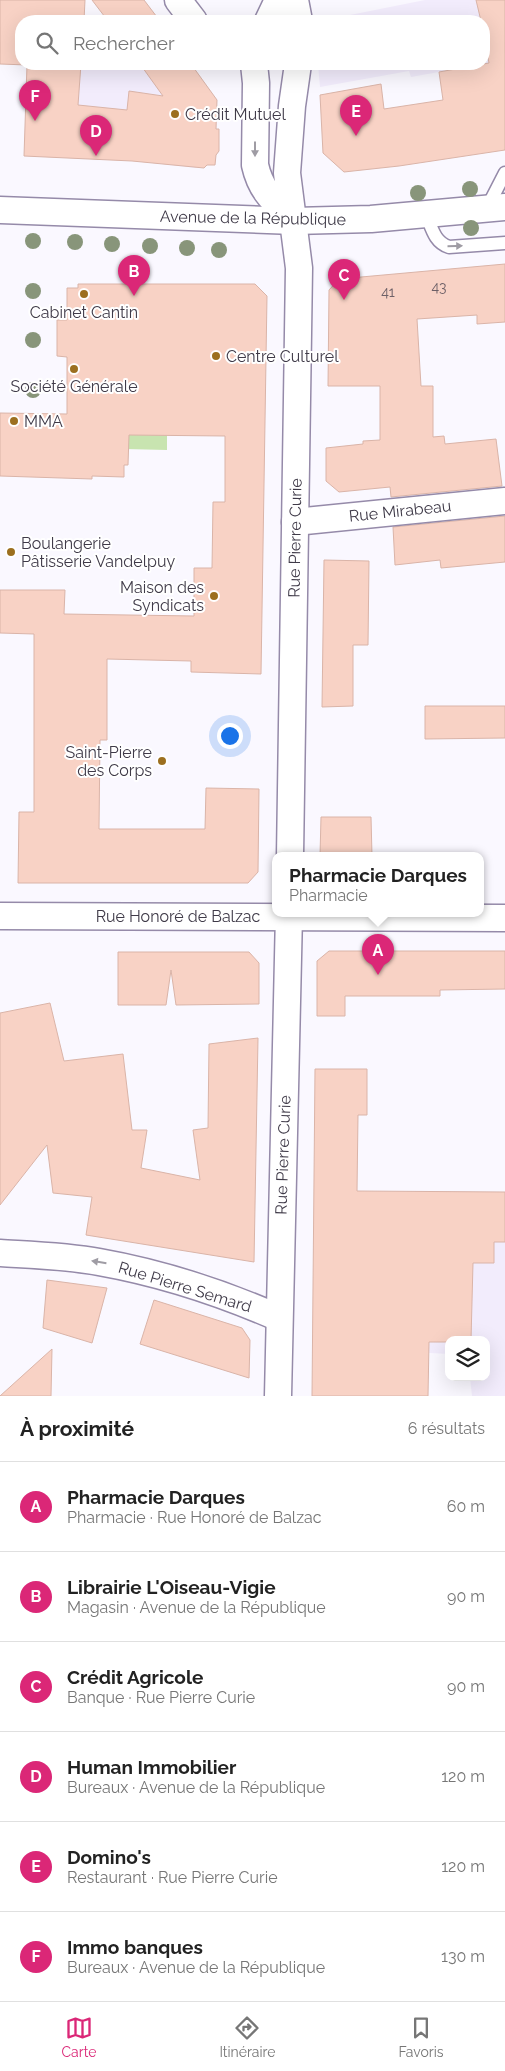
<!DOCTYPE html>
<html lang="fr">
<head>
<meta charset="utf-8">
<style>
	body { margin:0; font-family:Raleway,sans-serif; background:#f2f2f2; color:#222 }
	.controls { position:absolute; right:15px; bottom:15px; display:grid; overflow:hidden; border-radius:10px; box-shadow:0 5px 20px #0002 }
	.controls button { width:45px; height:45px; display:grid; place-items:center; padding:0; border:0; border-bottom:1px solid #e0e0e0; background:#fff; color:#222; font:25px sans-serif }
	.you { position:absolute; left:229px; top:735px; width:18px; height:18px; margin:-12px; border:4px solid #fff; border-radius:50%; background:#1a73e8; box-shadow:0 0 0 8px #1a73e833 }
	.badge { display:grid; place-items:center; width:32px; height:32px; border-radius:50%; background:#db2777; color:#fff; font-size:16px; font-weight:700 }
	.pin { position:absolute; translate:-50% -41px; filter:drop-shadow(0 1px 2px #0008) }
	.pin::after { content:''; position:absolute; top:26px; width:18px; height:15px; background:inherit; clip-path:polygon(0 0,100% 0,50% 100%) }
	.popup { position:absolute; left:272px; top:852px; width:212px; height:65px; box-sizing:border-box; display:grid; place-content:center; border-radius:10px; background:#fff; filter:drop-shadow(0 1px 4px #0005); font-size:16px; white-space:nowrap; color:#767676 }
	.popup b { font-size:19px; color:#222 }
	.popup::after { content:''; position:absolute; left:50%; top:100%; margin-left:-10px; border:10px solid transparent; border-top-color:#fff }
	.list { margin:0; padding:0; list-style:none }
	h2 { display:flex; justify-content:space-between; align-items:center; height:65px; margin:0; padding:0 20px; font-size:21px }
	h2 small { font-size:16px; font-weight:400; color:#767676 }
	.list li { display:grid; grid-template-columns:32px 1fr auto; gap:15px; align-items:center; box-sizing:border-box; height:90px; padding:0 20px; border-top:1px solid #e0e0e0 }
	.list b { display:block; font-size:19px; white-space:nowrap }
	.list p { margin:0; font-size:16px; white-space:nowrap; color:#767676 }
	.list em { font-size:16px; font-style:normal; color:#767676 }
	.icon { flex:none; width:28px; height:28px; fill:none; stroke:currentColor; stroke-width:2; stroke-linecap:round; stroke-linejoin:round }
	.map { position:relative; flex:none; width:505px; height:1396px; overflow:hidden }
	.search { position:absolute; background:#fff; box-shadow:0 5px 20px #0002; left:15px; right:15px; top:15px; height:55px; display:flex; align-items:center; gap:12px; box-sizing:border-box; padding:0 18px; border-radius:20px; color:#767676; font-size:19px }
	.sheet { height:605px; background:#fff }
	nav { display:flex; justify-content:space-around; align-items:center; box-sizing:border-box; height:70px; border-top:1px solid #e0e0e0; background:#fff; font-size:14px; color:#767676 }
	nav a { display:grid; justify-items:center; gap:2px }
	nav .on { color:#db2777 }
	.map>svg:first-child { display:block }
</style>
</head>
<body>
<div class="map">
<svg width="505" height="1396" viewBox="0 0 505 1396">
	<rect width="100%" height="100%" fill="#faf8ff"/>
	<g fill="#f2ecfc">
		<path d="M425 0H505V59L484 64V21H320Z"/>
		<path d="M31 64H191L217 100 216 129H219V151L216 155 215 165 197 164 196 168 135 161 24 156 27 74H30Z"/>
		<path d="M318 64H483L411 77 409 71 320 87Z"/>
		<path d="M415 1191 505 1192V1396H472L470 1377H486V1340H449V1354L412 1352Z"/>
	</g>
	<path fill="#c8e4b0" d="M125 415 167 416V450L125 449Z"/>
	<g fill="#f8d2c5" stroke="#dab4a8">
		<path d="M0 0H85L84 21H21V64H81L78 105 127 110 129 91 163 96 140 64H191L217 100 216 129H219V151L216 155 215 165H207L204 168 132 161 24 156 27 65 0 64Z"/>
		<path d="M92 0H144L160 21H108Z"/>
		<path d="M476 0H505V150L399 166 344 172 323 153 320 95 381 84 384 109 443 100 439 72 489 63 484 37V21H481Z"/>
		<path d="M505 264V322L477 324V315L417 319 421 386H433V437L444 436 445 444 496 439 502 486 391 497 390 487 339 492 326 481V448L363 444V441L380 440V386H328L329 290 339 279Z"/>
		<path d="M78 284H255L267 296 261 674 191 672V661L107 659V740H100L99 829H205L206 788 259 789 258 872 248 883H18L19 812H34V634L0 633V590H65L64 614 194 616V568H212L213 502H225V436L129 435 128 465H124V477L92 476V479L0 476V413L67 414V357L57 356V320H67V288H78Z"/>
		<path d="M505 516V562L441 568 440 560 395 565 393 527Z"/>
		<path d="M324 560 369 561 368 645H353V706L322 707Z"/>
		<path d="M425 706H505V738L425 739Z"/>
		<path d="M321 817H371L372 856H320Z"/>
		<path d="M329 951H505V989L440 990V996H345V1016H317V961Z"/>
		<path d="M118 952H249L259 963V1004L176 1005 171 970 166 1005H118Z"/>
		<path d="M50 1003 64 1061 123 1054 132 1130H147L141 1168 200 1180 193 1130 208 1128 209 1044 258 1038 254 1262 86 1235 92 1197 53 1193 47 1145 0 1205V1013Z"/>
		<path d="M315 1069H367V1115H358L357 1191 505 1192V1242H494V1263H473L471 1340H449V1342H429L428 1396H312Z"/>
		<path d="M47 1280 107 1288 92 1343 43 1328Z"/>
		<path d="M154 1300 242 1328 250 1340 249 1378 140 1344Z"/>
		<path d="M52 1349 51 1396H0Z"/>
	</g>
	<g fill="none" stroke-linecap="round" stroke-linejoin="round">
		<g stroke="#958aa9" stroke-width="15">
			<g id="lane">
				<path d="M487 208 505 173"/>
				<path d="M426 214C432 228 434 242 449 247L505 243"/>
			</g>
		</g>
		<g stroke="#958aa9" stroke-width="29">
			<g id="street">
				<path d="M178 0 194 21"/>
				<path d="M295 0 299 21"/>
				<path d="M268 21 278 0"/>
				<path d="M254 64 256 83 255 165C261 192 275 202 294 221"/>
				<path d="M0 210 294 221 371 219 505 207"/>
				<path d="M295 522 505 501"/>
				<path d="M290 856 299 268 287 173 292 106 298 64"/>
				<path d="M0 916 505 918"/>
				<path d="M0 1253C33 1255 67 1256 99 1262 161 1273 222 1293 279 1318"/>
				<path d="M278 1396 289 914"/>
			</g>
		</g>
		<use href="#lane" stroke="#fff" stroke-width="12"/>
		<use href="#street" stroke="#fff" stroke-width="26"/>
	</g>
	<g fill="#88957a">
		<circle cx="470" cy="189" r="8"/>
		<circle cx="418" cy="193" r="8"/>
		<circle cx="471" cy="228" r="8"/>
		<circle cx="33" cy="241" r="8"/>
		<circle cx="75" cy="242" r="8"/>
		<circle cx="112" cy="244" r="8"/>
		<circle cx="150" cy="246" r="8"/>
		<circle cx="187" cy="248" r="8"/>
		<circle cx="219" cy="250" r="8"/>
		<circle cx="33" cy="291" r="8"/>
		<circle cx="33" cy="340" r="8"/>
		<circle cx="33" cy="390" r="8"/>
	</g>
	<defs><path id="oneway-solid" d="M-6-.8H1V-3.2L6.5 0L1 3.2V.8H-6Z" transform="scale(1.25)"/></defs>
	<g fill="#9f9ca4">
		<use href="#oneway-solid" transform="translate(255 149) rotate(90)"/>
		<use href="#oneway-solid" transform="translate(455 246) rotate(-1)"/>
		<use href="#oneway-solid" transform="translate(99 1262) rotate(-171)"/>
	</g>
	<g fill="#9c6f1f" stroke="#fff" stroke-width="2">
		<circle cx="175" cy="114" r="5"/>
		<circle cx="84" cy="294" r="5"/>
		<circle cx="216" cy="356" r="5"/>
		<circle cx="74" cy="369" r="5"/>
		<circle cx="14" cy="421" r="5"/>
		<circle cx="11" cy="552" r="5"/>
		<circle cx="214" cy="596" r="5"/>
		<circle cx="162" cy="761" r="5"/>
	</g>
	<g text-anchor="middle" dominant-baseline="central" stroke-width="4" stroke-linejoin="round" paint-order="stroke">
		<g font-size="14" fill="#6d6067">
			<text x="439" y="287">43</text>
			<text x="388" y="292">41</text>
		</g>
		<g font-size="16" fill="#3f3a48" stroke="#fff" text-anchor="start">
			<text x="185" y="114">Crédit Mutuel</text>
			<text x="84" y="312" text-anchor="middle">Cabinet Cantin</text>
			<text x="226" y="356">Centre Culturel</text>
			<text x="74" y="386" text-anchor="middle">Société Générale</text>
			<text x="24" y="421">MMA</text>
			<text x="21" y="543">Boulangerie<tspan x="21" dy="18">Pâtisserie Vandelpuy</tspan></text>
			<text x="204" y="587" text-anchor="end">Maison des<tspan x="204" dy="18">Syndicats</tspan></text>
			<text x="152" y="752" text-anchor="end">Saint-Pierre<tspan x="152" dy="18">des Corps</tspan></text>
		</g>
		<g font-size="16" fill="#3f3a48" stroke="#fff">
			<text transform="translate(253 218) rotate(1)">Avenue de la République</text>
			<text transform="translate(400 511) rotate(-6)">Rue Mirabeau</text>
			<text transform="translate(295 538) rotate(-89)">Rue Pierre Curie</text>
			<text x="178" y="916">Rue Honoré de Balzac</text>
			<text transform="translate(283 1155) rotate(-88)">Rue Pierre Curie</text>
			<text transform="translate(185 1287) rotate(17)">Rue Pierre Semard</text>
		</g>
	</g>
</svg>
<div class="controls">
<button><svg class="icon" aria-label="layers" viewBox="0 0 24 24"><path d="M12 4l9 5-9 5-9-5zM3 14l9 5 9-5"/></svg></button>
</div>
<div class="you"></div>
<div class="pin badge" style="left:378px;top:975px">A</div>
<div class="popup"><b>Pharmacie Darques</b>Pharmacie</div>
<div class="pin badge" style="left:134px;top:296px">B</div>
<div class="pin badge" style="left:344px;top:300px">C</div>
<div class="pin badge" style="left:96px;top:156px">D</div>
<div class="pin badge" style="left:356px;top:136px">E</div>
<div class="pin badge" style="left:35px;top:121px">F</div>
<div class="search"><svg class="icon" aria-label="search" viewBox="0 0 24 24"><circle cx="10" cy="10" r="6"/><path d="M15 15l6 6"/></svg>Rechercher</div>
</div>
<section class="sheet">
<h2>À proximité<small>6 résultats</small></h2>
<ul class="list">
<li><span class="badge">A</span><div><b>Pharmacie Darques</b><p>Pharmacie · Rue Honoré de Balzac</p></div><em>60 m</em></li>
<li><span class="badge">B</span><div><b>Librairie L'Oiseau-Vigie</b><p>Magasin · Avenue de la République</p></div><em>90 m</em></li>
<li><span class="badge">C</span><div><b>Crédit Agricole</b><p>Banque · Rue Pierre Curie</p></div><em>90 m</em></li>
<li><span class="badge">D</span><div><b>Human Immobilier</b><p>Bureaux · Avenue de la République</p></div><em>120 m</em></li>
<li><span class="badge">E</span><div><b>Domino's</b><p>Restaurant · Rue Pierre Curie</p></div><em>120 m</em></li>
<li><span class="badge">F</span><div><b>Immo banques</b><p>Bureaux · Avenue de la République</p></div><em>130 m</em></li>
</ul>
</section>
<nav>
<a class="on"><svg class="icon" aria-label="map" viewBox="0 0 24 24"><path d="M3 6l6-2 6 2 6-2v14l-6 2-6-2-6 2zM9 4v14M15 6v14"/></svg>Carte</a>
<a><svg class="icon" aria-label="directions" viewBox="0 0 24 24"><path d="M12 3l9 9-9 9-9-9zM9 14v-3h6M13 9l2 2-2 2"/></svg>Itinéraire</a>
<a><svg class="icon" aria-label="saved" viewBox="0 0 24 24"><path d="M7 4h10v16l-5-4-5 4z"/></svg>Favoris</a>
</nav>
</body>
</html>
